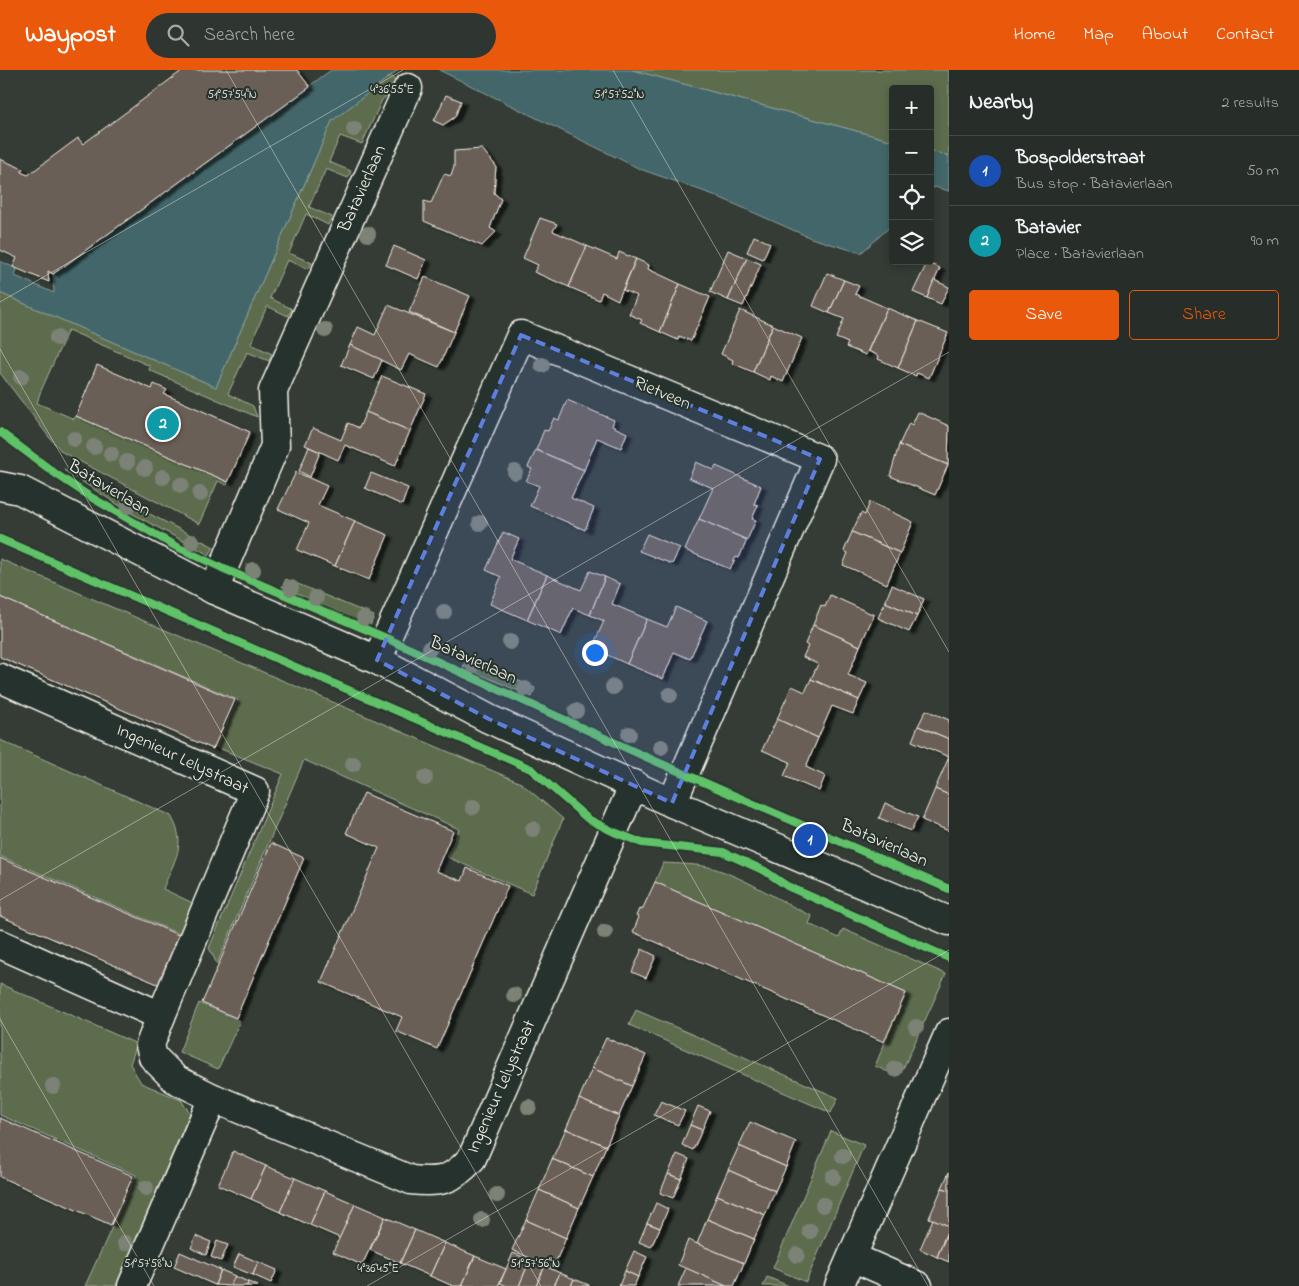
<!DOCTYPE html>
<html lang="en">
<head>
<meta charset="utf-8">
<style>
	body { margin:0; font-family:"Indie Flower",sans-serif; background:#2f3530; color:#f1f3f6 }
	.controls { position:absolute; right:15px; top:15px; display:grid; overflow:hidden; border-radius:5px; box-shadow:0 2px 8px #0003 }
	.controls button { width:45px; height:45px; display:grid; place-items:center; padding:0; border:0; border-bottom:1px solid #434945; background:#272d28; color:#f1f3f6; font:25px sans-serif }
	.you { position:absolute; left:594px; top:582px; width:18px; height:18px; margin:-12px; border:4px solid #fff; border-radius:50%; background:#1a73e8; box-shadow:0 0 0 8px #1a73e833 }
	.badge { display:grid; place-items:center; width:32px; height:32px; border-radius:50%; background:#ea580c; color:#fff; font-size:16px; font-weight:700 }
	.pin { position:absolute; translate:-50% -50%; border:2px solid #fff; box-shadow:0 1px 5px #0006 }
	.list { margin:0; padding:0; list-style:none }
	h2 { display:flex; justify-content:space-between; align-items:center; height:65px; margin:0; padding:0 20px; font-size:21px }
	h2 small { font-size:16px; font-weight:400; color:#a4a8a8 }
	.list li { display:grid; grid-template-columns:32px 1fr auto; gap:15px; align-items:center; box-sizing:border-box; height:70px; padding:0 20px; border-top:1px solid #434945 }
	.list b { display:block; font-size:19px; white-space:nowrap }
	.list p { margin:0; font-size:16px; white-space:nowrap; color:#a4a8a8 }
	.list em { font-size:16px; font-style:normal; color:#a4a8a8 }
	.actions { display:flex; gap:10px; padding:15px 20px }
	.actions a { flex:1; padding:11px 0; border:1px solid #ea580c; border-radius:5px; text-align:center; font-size:18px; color:#ea580c }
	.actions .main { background:#ea580c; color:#fff }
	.icon { flex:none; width:28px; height:28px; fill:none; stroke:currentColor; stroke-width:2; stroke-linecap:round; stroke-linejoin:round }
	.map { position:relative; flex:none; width:949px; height:1216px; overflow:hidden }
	header { display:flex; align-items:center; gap:30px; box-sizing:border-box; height:70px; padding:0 25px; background:#ea580c; color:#fff }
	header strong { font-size:24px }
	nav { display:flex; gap:28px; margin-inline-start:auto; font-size:18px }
	.search { width:350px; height:45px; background:#2f3530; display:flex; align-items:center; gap:12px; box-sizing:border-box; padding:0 18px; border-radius:28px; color:#a4a8a8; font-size:19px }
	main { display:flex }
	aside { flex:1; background:#272d28 }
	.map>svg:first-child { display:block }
</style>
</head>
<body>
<header>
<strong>Waypost</strong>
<div class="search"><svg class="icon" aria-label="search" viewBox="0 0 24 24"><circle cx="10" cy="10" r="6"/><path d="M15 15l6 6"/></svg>Search here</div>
<nav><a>Home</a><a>Map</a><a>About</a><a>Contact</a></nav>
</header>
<main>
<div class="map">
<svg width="949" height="1216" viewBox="0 0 949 1216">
	<defs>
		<filter id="shadow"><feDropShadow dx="5.5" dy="3" stdDeviation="1" flood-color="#0009"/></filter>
	</defs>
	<rect width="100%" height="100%" fill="#343c35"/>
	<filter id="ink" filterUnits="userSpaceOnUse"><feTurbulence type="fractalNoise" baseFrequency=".02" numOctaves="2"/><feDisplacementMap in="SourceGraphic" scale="10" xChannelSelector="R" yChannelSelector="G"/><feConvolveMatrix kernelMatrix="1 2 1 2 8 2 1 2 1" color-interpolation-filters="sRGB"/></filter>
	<g filter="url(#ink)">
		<g fill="#5c6c4e" stroke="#a8ae9b">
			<path d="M632 0H949V86L930 81V19H893V71Z"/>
			<path d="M391 5 398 16 382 30 362 74 340 66 329 92 351 101 348 108 326 99 309 137 332 147 328 155 306 144 289 183 312 193 308 199 287 190 270 228 292 239 288 246 267 236 251 274 272 284 269 291 247 282 228 324 253 336 257 347 149 300 150 296 68 260 40 323 37 333 74 349 76 346 228 412 227 415 218 411 199 454 62 382 49 367 0 303V223L216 317 332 51Z"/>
			<path d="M64 400 214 477 209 485 131 443Z"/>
			<path d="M0 489 521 713 563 749 532 824 447 787 459 759 304 690 217 894 209 878 283 704 216 677 238 630 0 527Z"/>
			<path d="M286 509 374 546 370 556 282 517Z"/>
			<path d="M467 588 535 618 532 627 463 597Z"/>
			<path d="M0 670 171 746C188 775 174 790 163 819L197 835 184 866 0 786Z"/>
			<path d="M663 793C679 794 698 794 713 798 748 809 779 831 812 846L809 854 839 868 843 859 946 904 901 1003 886 1001 875 996 906 923 655 812Z"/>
			<path d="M0 914 137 974 130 994 141 1013 181 1030 190 1043 116 1216H85L136 1105 0 1045Z"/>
			<path d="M199 933 240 951 218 999 179 982Z"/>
			<path d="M636 940 838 1028 831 1043 629 955Z"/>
			<path d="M831 1061 864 1075 806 1212 773 1198Z"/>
			<path d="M767 1207 789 1216H763Z"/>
		</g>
		<g fill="#436669" stroke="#8a9e9c">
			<path d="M331 0H398L332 51 216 317 0 223V191L17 199 15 206 54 223 53 204Z"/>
			<path d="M439 0H632L893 71V154L861 183 811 168 714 125 640 99Z"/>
			<path d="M930 81 949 86V121L935 117 930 120Z"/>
		</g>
		<g fill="#6a5e57" stroke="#f4f1e8" filter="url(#shadow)">
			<path d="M183 0H297L310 17 53 204 48 201 49 212 13 197 17 188 0 180V89L23 99 21 102 28 105 78 68 83 74Z"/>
			<path d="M446 25 461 31 455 47 443 55 434 51Z"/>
			<path d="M482 79 496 96 494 123 501 129 490 158 496 162 482 176 424 151V131L431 133 444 104 451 106 454 97V81Z"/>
			<path d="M540 148 557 154 553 161 587 176 569 217 534 202 538 195 523 188Z"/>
			<path d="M754 166 770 173 763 189 747 182Z"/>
			<path d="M394 176 426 190 418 209 386 195Z"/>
			<path d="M587 176 617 189 619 182 636 189 618 230 602 222 599 230 569 217Z"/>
			<path d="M728 180 747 188 728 230 710 222Z"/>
			<path d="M747 188 761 194 743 236 728 230Z"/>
			<path d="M636 189 649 195 648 199 680 214 660 262 640 253 642 250 629 244 637 226 623 220Z"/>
			<path d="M927 193 940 198 927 228 913 222Z"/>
			<path d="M827 203 844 210 829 243 813 236Z"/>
			<path d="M425 207 470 226 454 262 409 242Z"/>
			<path d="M844 210 859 216 855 224 887 238 866 285 846 277 848 273 836 268 844 249 829 243Z"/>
			<path d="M934 210 949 217 941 234 927 228Z"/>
			<path d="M680 214 710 227 691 271 679 266 678 270 660 262Z"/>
			<path d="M388 235 454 262 439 297 409 284 401 300 350 275 358 257 375 265Z"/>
			<path d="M887 238 918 251 898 298 878 289 879 286 868 281Z"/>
			<path d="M740 240 773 255 753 302 732 293 733 290 721 284Z"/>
			<path d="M918 251 948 263 929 308 917 303 916 306 898 298Z"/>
			<path d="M773 255 802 268 783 312 771 306 770 310 753 302Z"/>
			<path d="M350 275 382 290 374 309 341 295Z"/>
			<path d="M97 295 152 319 154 314 167 320 164 324 250 362 228 412 76 346Z"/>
			<path d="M382 306 426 324 410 361 366 342Z"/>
			<path d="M567 330 614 350 612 356 627 363 621 378 597 368 584 400 536 380 544 360 548 361 554 348 559 350Z"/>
			<path d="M366 342 410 361 395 396 345 375 338 390 305 375 313 358 341 370 348 353 359 358Z"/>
			<path d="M918 342 949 356 948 395 899 375 909 353 912 355Z"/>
			<path d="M899 375 948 395 935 425 890 406Z"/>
			<path d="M309 377 320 382 310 407 299 401Z"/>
			<path d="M536 380 584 400 571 428 594 438 585 460 530 436 539 416 526 411 532 399 528 397Z"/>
			<path d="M696 392 714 400 716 396 761 416 754 434 758 435 752 449 756 450 747 470 699 449 713 418 689 408Z"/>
			<path d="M296 402 327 416 318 435 355 451 335 496 297 480 309 453 278 439Z"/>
			<path d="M371 403 408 418 402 435 365 418Z"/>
			<path d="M870 432 913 452 900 483 852 462 861 443 865 445Z"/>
			<path d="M699 449 747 470 739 488 736 487 730 499 685 480Z"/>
			<path d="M355 451 388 465 369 510 335 496Z"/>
			<path d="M503 462 519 469 510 489 547 505 527 550 490 534 501 507 486 500Z"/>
			<path d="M852 462 900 483 887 514 843 495 848 483 844 481Z"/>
			<path d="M647 464 680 478 672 494 639 481Z"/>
			<path d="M590 501 605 507 590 545 573 538 561 565 527 550 547 505 581 520Z"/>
			<path d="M605 507 620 514 612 534 647 549 627 594 592 578 604 551 590 545Z"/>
			<path d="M892 515 924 529 917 546 885 532Z"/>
			<path d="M830 525 874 545 860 576 813 555 821 535 825 537Z"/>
			<path d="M0 527 235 630 213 679 0 587Z"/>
			<path d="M885 532 917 546 909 562 878 548Z"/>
			<path d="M676 537 707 551 690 589 674 582 663 609 627 594 647 549 667 557Z"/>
			<path d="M813 555 860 576 848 605 867 613 859 630 811 609 818 594 803 587 808 576 805 574Z"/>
			<path d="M811 609 859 630 853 644 832 636 818 668 777 649 792 616 805 622Z"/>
			<path d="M926 640 949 650V669L918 656Z"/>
			<path d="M777 649 818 668 806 697 825 706 819 721 784 706 790 692 762 680Z"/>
			<path d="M918 656 949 669V725L935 719 949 687 912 671Z"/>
			<path d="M935 719 949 725V761L922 750Z"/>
			<path d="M364 723 453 761 436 801 462 811 467 798 508 816 437 979 396 961 402 947 321 912 379 778 346 763Z"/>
			<path d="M885 733 918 747 911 761 879 748Z"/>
			<path d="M271 773 304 788 236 948 202 933Z"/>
			<path d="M0 788 183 867 162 916 0 846Z"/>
			<path d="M655 812 906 923 884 972 633 862 639 847 636 846 639 839 642 840Z"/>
			<path d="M642 879 656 886 646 908 632 902Z"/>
			<path d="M606 968 646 985 632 1016 592 998Z"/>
			<path d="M592 998 632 1016 619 1046 579 1029Z"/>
			<path d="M579 1029 619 1046 606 1076 566 1059Z"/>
			<path d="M661 1031 685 1041 678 1055 654 1045Z"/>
			<path d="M698 1036 710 1041 702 1060 690 1055Z"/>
			<path d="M0 1048 133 1106 111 1155 0 1107Z"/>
			<path d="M750 1052 796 1072 786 1097 739 1076Z"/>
			<path d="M690 1055 702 1060 693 1080 682 1075Z"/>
			<path d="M566 1059 606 1076 593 1107 552 1089Z"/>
			<path d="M739 1076 786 1097 775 1121 728 1100Z"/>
			<path d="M233 1081 266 1096 251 1129 218 1115Z"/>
			<path d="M677 1084 689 1089 681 1109 668 1104Z"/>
			<path d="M552 1089 593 1107 579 1138 539 1120Z"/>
			<path d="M266 1096 295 1108 280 1142 251 1129Z"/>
			<path d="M728 1100 775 1121 765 1145 717 1125Z"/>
			<path d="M949 1102V1120L942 1118Z"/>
			<path d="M668 1104 681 1109 673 1128 660 1123Z"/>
			<path d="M295 1108 325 1121 310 1155 280 1142Z"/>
			<path d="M942 1118 949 1120V1156L929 1148Z"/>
			<path d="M539 1120 579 1138 566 1168 526 1150Z"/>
			<path d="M325 1121 355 1134 340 1168 310 1155Z"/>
			<path d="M717 1125 765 1145 754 1169 707 1149Z"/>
			<path d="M656 1133 668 1139 660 1158 647 1153Z"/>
			<path d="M355 1134 385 1147 362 1195 333 1182Z"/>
			<path d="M385 1147 415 1160 400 1193 370 1180Z"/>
			<path d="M707 1149 754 1169 744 1193 697 1174Z"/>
			<path d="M933 1149 949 1156 937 1187 920 1179Z"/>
			<path d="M526 1150 566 1168 553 1198 512 1180Z"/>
			<path d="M647 1153 660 1158 651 1177 639 1172Z"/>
			<path d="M949 1159V1192L937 1187Z"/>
			<path d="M415 1160 445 1173 430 1206 400 1193Z"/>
			<path d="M196 1166 211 1172 206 1185 191 1178Z"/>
			<path d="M688 1170 744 1193 734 1216H726L678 1195Z"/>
			<path d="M217 1171 228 1175 221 1191 211 1187Z"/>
			<path d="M445 1173 475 1186 462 1216H453L430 1206Z"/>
			<path d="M634 1181 647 1187 638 1207 625 1201Z"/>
			<path d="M180 1182 221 1200 215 1215 174 1197Z"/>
			<path d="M513 1183 530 1190 519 1216H507L500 1213Z"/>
			<path d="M239 1184 258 1192 253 1205 233 1197Z"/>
			<path d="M475 1186 506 1199 498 1216H462Z"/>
			<path d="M530 1190 545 1196 536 1216H519Z"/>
			<path d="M258 1192 277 1200 271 1213 253 1205Z"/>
			<path d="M545 1196 560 1203 554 1216H536Z"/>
			<path d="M686 1198 726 1216H678Z"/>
			<path d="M221 1200 235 1206 230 1216 215 1215Z"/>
			<path d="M625 1201 638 1207 634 1216H619Z"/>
			<path d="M560 1203 574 1209 571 1216H554Z"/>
			<path d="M235 1206 248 1212 247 1216H230Z"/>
			<path d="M574 1209 589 1215V1216H571Z"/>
			<path d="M248 1212 258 1216H247Z"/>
		</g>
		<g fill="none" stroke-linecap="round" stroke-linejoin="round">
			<g stroke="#f4f1e8" stroke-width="31">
				<g id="minor">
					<path d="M0 416 20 420 214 520 377 590 489 649 672 733 949 851"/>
					<path d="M214 520 275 376 273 321 408 18"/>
					<path d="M377 590 521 265 820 389 672 733"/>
					<path d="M0 608 255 721 161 946 150 975 153 987 175 1009 213 1028 411 1110C440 1113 452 1111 472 1088L634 714"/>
					<path d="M0 874 161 946"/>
					<path d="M852 1187 918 1216"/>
					<path d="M132 1216 213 1028"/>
					<path d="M839 1216 949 963"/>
				</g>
			</g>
			<use href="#minor" stroke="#26332d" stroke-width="28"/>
			<g stroke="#26332d" stroke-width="11">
				<g id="cycleway">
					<path d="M0 362 56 404 89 426 175 476 222 498 386 568 646 687 949 819"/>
					<path d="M0 469 531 699 588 749 614 762 642 773 723 782 765 801 787 816 949 888"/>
				</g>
			</g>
			<use href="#cycleway" stroke="#61c268" stroke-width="8"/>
		</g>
		<g fill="#7c8275">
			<circle cx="354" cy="59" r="8"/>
			<circle cx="368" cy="164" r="8"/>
			<circle cx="325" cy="260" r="8"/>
			<circle cx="57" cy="268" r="8"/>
			<circle cx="542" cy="295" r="8"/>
			<circle cx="21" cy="307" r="8"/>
			<circle cx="74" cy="369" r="8"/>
			<circle cx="94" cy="377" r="8"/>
			<circle cx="111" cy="384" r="8"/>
			<circle cx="127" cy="392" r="8"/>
			<circle cx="145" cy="398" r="8"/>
			<circle cx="515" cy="402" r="8"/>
			<circle cx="163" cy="407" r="8"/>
			<circle cx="181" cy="415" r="8"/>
			<circle cx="200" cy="424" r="8"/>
			<circle cx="128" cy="436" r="8"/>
			<circle cx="480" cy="453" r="8"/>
			<circle cx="192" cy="472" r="8"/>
			<circle cx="253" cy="500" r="8"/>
			<circle cx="291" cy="518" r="8"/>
			<circle cx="316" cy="528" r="8"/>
			<circle cx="444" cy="542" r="8"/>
			<circle cx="364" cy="548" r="8"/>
			<circle cx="510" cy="572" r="8"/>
			<circle cx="430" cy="578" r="8"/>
			<circle cx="473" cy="595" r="8"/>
			<circle cx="613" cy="617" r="8"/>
			<circle cx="525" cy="619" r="8"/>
			<circle cx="670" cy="625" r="8"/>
			<circle cx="576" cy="641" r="8"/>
			<circle cx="629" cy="664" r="8"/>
			<circle cx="661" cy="677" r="8"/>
			<circle cx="353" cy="694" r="8"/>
			<circle cx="425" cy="708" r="8"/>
			<circle cx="473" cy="737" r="8"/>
			<circle cx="533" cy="759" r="8"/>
			<circle cx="605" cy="862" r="8"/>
			<circle cx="514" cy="925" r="8"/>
			<circle cx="916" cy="957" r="8"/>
			<circle cx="895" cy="999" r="8"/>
			<circle cx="53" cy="1016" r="8"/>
			<circle cx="529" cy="1037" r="8"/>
			<circle cx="843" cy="1086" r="8"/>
			<circle cx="833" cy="1107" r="8"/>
			<circle cx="146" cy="1118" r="8"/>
			<circle cx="497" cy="1125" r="8"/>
			<circle cx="823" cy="1135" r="8"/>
			<circle cx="482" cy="1150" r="8"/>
			<circle cx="810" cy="1161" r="8"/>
			<circle cx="125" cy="1173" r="8"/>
			<circle cx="797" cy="1185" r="8"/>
		</g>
	</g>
	<path fill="#5e7fdd" fill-opacity="0.2" stroke="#5e7fdd" stroke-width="4" stroke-dasharray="10 6" stroke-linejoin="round" d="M521 265 820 389 672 733 489 649 377 590Z"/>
	<path fill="none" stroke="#f4f1e8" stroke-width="1" stroke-opacity="0.45" d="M226 0 928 1216M613 0 949 582M0 232 403 0M0 279 541 1216M0 830 949 282M0 949 154 1216M367 1216 949 880"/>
	<g text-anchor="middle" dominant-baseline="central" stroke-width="4" stroke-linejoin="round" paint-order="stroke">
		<g font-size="18" fill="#f4f1e8" stroke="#26332d">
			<text transform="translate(363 119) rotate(-66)">Batavierlaan</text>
			<text transform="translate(662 324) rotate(23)">Rietveen</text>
			<text transform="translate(109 419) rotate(31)">Batavierlaan</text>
			<text transform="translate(473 591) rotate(24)">Batavierlaan</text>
			<text transform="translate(182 690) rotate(25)">Ingenieur Lelystraat</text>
			<text transform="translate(884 774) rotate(24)">Batavierlaan</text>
			<text transform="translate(502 1017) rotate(-66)">Ingenieur Lelystraat</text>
		</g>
	</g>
	<g font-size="12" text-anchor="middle" fill="#f4f1e8" stroke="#26332d" stroke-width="4" stroke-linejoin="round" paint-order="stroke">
		<text x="392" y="23">4°36'55"E</text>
		<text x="232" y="28">51°57'54"N</text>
		<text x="619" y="28">51°57'52"N</text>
		<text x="148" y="1197">51°57'58"N</text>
		<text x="535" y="1197">51°57'56"N</text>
		<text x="378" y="1202">4°36'45"E</text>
	</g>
</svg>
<div class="controls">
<button>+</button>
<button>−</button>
<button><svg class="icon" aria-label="locate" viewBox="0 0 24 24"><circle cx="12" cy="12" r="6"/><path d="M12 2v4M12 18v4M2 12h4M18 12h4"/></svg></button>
<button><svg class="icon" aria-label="layers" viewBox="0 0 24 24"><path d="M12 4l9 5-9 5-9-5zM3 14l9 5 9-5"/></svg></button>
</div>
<div class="you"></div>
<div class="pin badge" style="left:810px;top:770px;background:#1a4fb4">1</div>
<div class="pin badge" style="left:163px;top:354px;background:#0f9aa8">2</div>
</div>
<aside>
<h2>Nearby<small>2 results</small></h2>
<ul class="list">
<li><span class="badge" style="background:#1a4fb4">1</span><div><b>Bospolderstraat</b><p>Bus stop · Batavierlaan</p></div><em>50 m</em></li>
<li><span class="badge" style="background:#0f9aa8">2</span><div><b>Batavier</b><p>Place · Batavierlaan</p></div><em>90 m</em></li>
</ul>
<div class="actions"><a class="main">Save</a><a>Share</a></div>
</aside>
</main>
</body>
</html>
